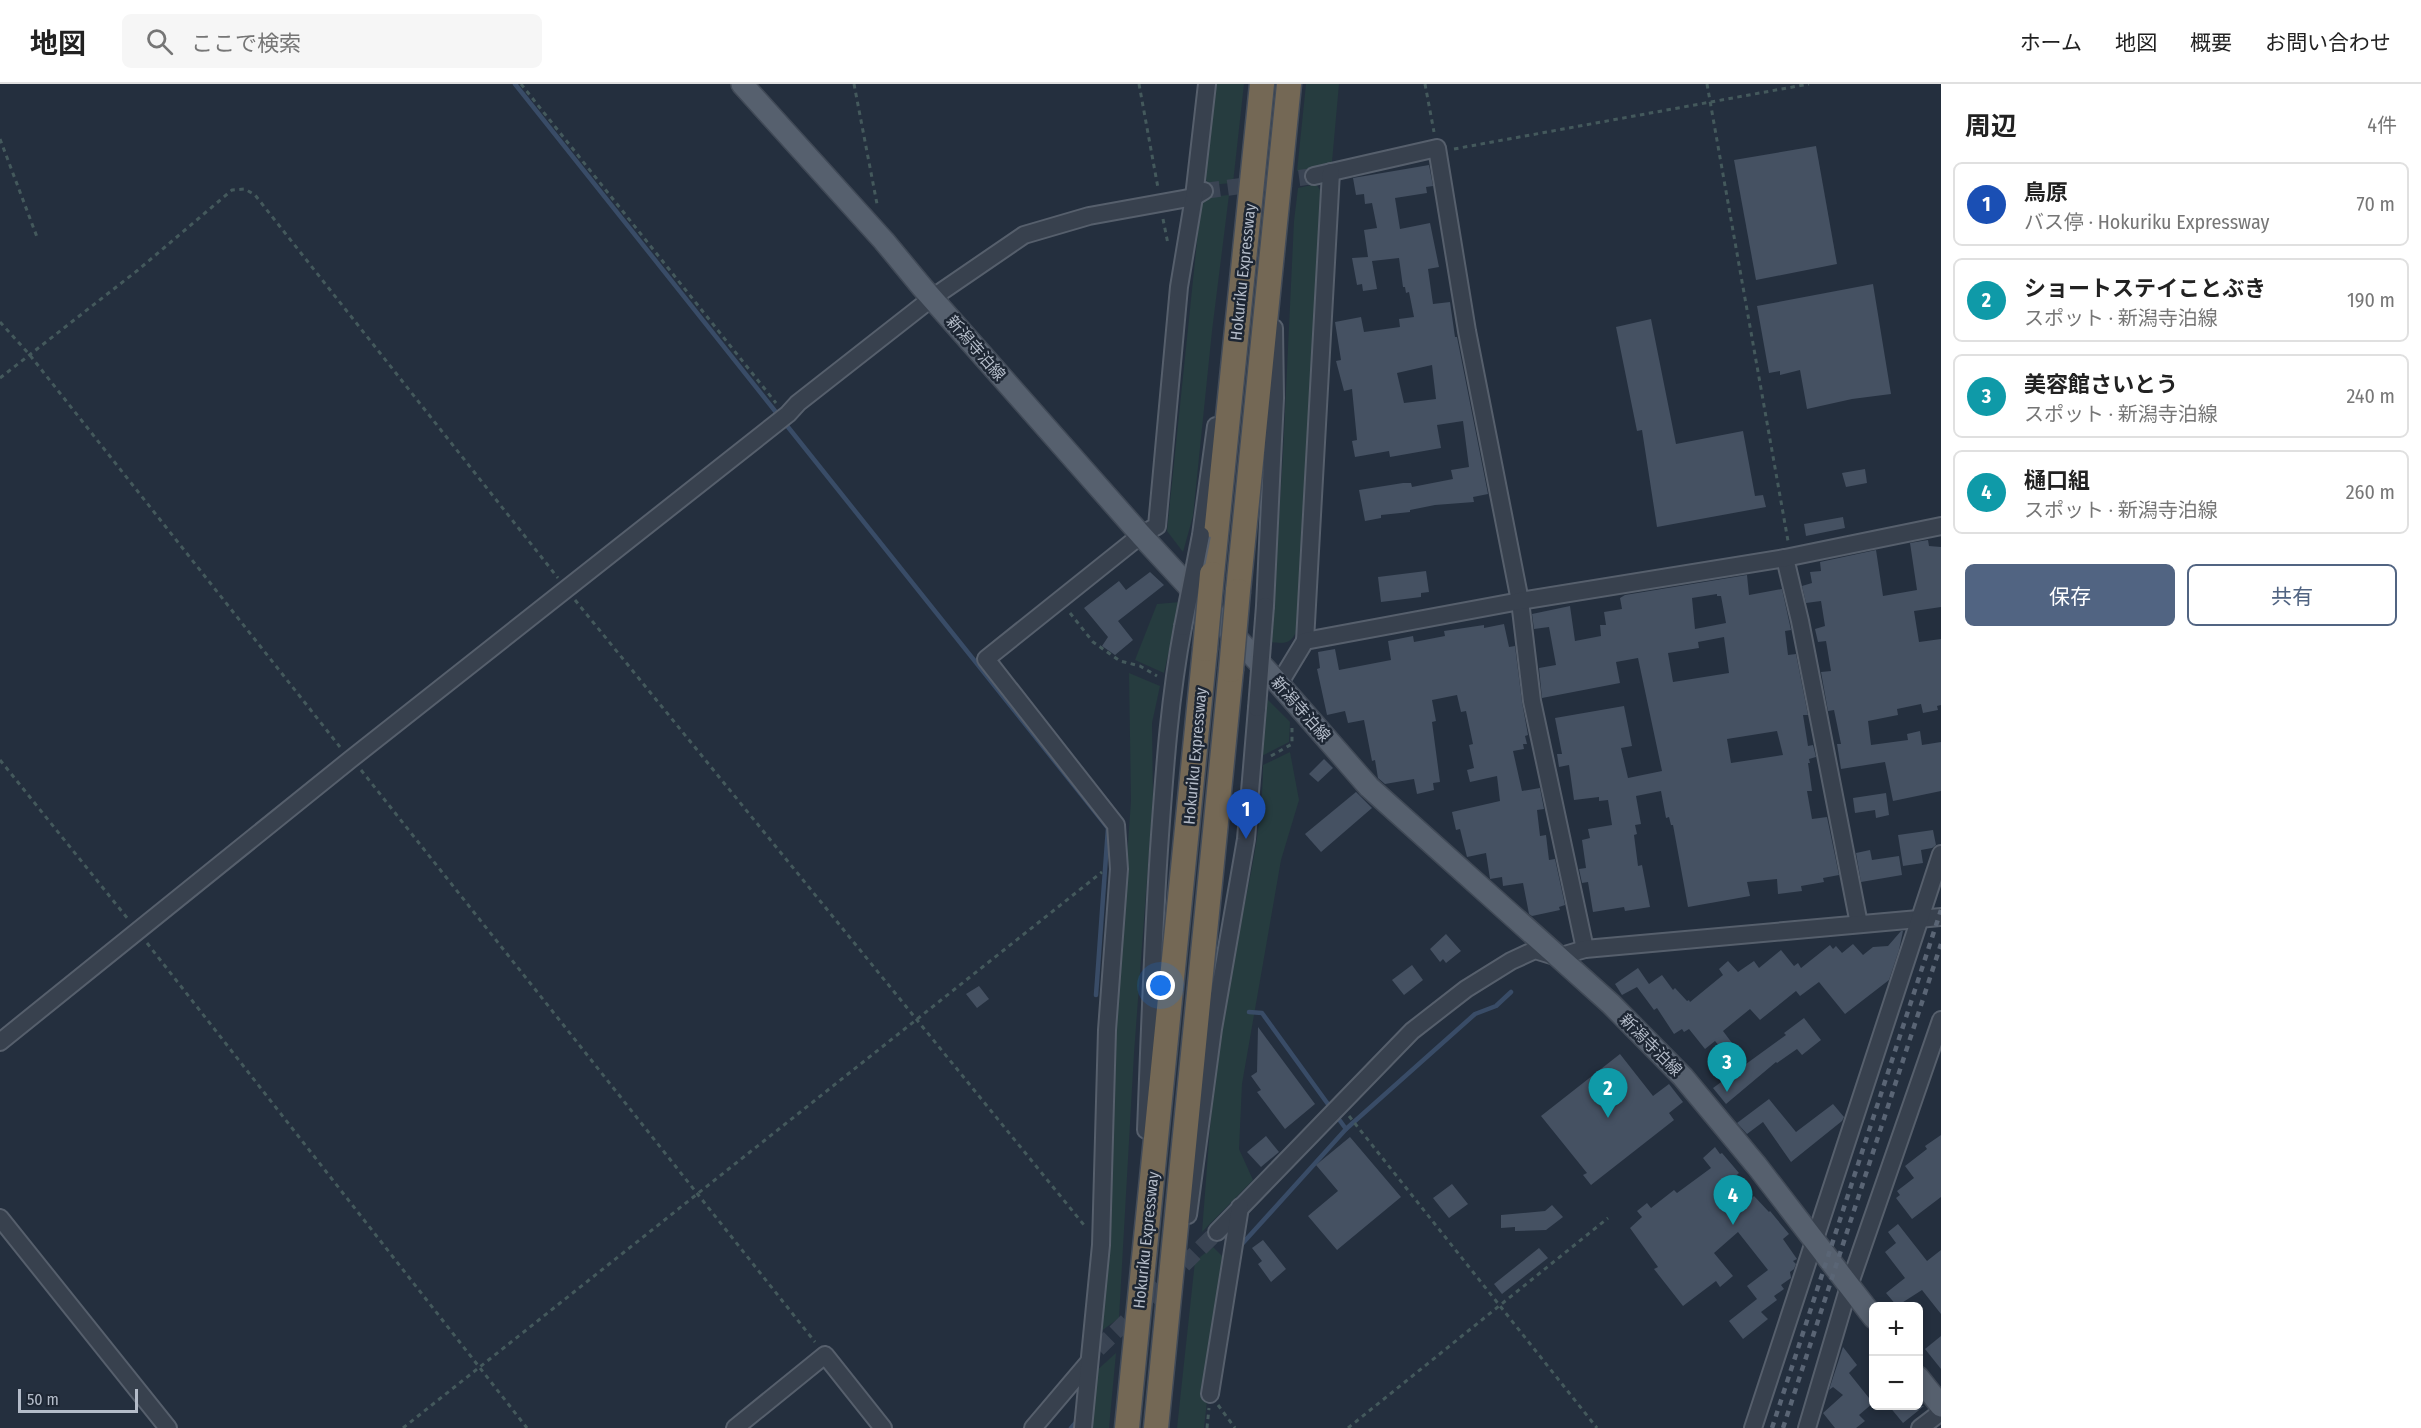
<!DOCTYPE html>
<html lang="ja">
<head>
<meta charset="utf-8">
<style>
	body { margin:0; font-family:"Fira Sans Condensed","Noto Sans JP",sans-serif; background:#f6f6f6; color:#222 }
	.controls { position:absolute; right:18px; bottom:18px; display:grid; overflow:hidden; border-radius:9px; box-shadow:0 3px 9px #0003 }
	.controls button { width:54px; height:54px; display:grid; place-items:center; padding:0; border:0; border-bottom:2px solid #e0e0e0; background:#fff; color:#222; font:30px sans-serif }
	.scale { position:absolute; left:18px; bottom:15px; width:120px; box-sizing:border-box; padding-left:6px; border:3px solid #b4bcc9; border-top:0; font-size:16px; line-height:21px; white-space:nowrap; color:#b4bcc9; -webkit-text-stroke:4px #1d2633; paint-order:stroke }
	.you { position:absolute; left:1161px; top:902px; width:21px; height:21px; margin:-15px; border:4px solid #fff; border-radius:50%; background:#1a73e8; box-shadow:0 0 0 9px #1a73e833 }
	.badge { display:grid; place-items:center; width:39px; height:39px; border-radius:50%; background:#516482; color:#fff; font-size:20px; font-weight:700 }
	.pin { position:absolute; translate:-50% -50px; filter:drop-shadow(0 2px 3px #0008) }
	.pin::after { content:''; position:absolute; top:32px; width:21px; height:18px; background:inherit; clip-path:polygon(0 0,100% 0,50% 100%) }
	.list { margin:0; padding:0; list-style:none }
	h2 { display:flex; justify-content:space-between; align-items:center; height:78px; margin:0; padding:0 24px; font-size:26px }
	h2 small { font-size:20px; font-weight:400; color:#767676 }
	.list li { display:grid; grid-template-columns:39px 1fr auto; gap:18px; align-items:center; box-sizing:border-box; height:84px; margin:0 12px 12px; padding:0 12px; border:2px solid #e0e0e0; border-radius:9px }
	.list b { display:block; font-size:22px; white-space:nowrap }
	.list p { margin:0; font-size:20px; white-space:nowrap; color:#767676 }
	.list em { font-size:20px; font-style:normal; color:#767676 }
	.actions { display:flex; gap:12px; padding:18px 24px }
	.actions a { flex:1; padding:14px 0; border:2px solid #516482; border-radius:9px; text-align:center; font-size:21px; color:#516482 }
	.actions .main { background:#516482; color:#fff }
	.icon { flex:none; width:33px; height:33px; fill:none; stroke:currentColor; stroke-width:2; stroke-linecap:round; stroke-linejoin:round }
	.map { position:relative; flex:none; width:1941px; height:1344px; overflow:hidden }
	header { display:flex; align-items:center; gap:36px; box-sizing:border-box; height:84px; padding:0 30px; background:#fff; border-bottom:2px solid #e0e0e0 }
	header strong { font-size:28px }
	nav { display:flex; gap:33px; margin-inline-start:auto; font-size:21px }
	.search { width:420px; height:54px; background:#f6f6f6; display:flex; align-items:center; gap:15px; box-sizing:border-box; padding:0 21px; border-radius:9px; color:#767676; font-size:22px }
	main { display:flex }
	aside { flex:1; background:#fff }
	.map>svg:first-child { display:block }
</style>
</head>
<body>
<header>
<strong>地図</strong>
<div class="search"><svg class="icon" aria-label="search" viewBox="0 0 24 24"><circle cx="10" cy="10" r="6"/><path d="M15 15l6 6"/></svg>ここで検索</div>
<nav><a>ホーム</a><a>地図</a><a>概要</a><a>お問い合わせ</a></nav>
</header>
<main>
<div class="map">
<svg width="1941" height="1344" viewBox="0 0 1941 1344">
	<rect width="100%" height="100%" fill="#242f3e"/>
	<g fill="#263c3f">
		<path d="M1214 0H1244L1233 99 1209 101 1202 89Z"/>
		<path d="M1306 0H1339L1332 78 1327 83 1297 87Z"/>
		<path d="M1316 100 1324 112 1297 546C1291 560 1285 560 1271 558L1283 370 1294 137 1298 104Z"/>
		<path d="M1229 111 1212 247 1193 432 1183 468 1167 447 1201 119 1208 113Z"/>
		<path d="M1180 518 1164 589 1135 576 1157 520Z"/>
		<path d="M1129 589 1160 602 1152 639 1153 715 1134 969 1119 1234 1100 1248 1114 954 1131 717Z"/>
		<path d="M1266 614 1290 638 1289 658 1262 672Z"/>
		<path d="M1290 668 1299 716 1281 776 1242 1000 1239 1065 1253 1096 1202 1148C1209 1063 1213 977 1229 893 1243 823 1263 752 1263 681Z"/>
		<path d="M1213 1163 1223 1173 1204 1344H1177L1195 1177Z"/>
		<path d="M1116 1269 1109 1344H1089L1094 1289Z"/>
	</g>
	<g fill="none" stroke-linecap="round" stroke-linejoin="round">
		<g stroke="#394c67" stroke-width="4.5">
			<path d="M515 0 779 332"/>
			<path d="M784 338 1108 744 1096 911"/>
			<path d="M1249 928 1262 929 1346 1045"/>
			<path d="M1242 1160 1346 1045 1475 930 1496 922 1511 908"/>
			<path d="M1071 1344 1079 1335"/>
		</g>
	</g>
	<g fill="#455162" fill-rule="evenodd">
		<path d="M1816 62 1837 180 1756 196 1734 76Z"/>
		<path d="M1429 81 1433 102 1426 103 1427 109 1395 114 1400 145 1430 139 1439 183 1428 185 1433 220 1450 218 1455 253H1457L1488 410 1473 413 1474 418 1435 421 1410 426V428L1381 431V434L1365 437 1359 406 1403 399H1411L1412 403 1453 395 1451 386 1469 383 1463 337 1437 341 1441 364 1390 373 1389 367 1355 373 1352 357 1357 356 1352 305 1344 307 1336 277 1341 276 1335 238 1361 233 1364 248 1400 243 1399 235 1414 233 1409 208 1406 209 1405 203H1403L1399 174 1372 177 1377 205 1363 207 1362 200 1357 201 1352 174 1368 173 1364 146 1377 144 1372 119 1365 120 1364 110 1356 111 1353 94ZM1432 281 1436 315 1404 319 1397 289Z"/>
		<path d="M1873 200 1891 310 1852 315 1807 325 1800 286 1780 291V287L1769 289 1757 222Z"/>
		<path d="M1651 235 1676 360 1743 347 1755 412 1763 411 1766 423 1657 443 1642 346 1637 347 1616 243Z"/>
		<path d="M1865 385 1867 399 1846 403 1842 389Z"/>
		<path d="M1843 433 1845 444 1806 452 1804 440Z"/>
		<path d="M1928 456 1929 462 1941 463V523L1914 527 1919 558 1941 555V621L1937 622 1938 626 1923 629 1921 620 1897 625 1898 631 1868 637 1871 661 1908 656 1907 650 1920 647 1922 661 1941 658V707L1893 717 1885 678 1841 685 1837 660H1841L1834 626 1828 627 1821 588 1831 587 1826 557 1818 558 1815 545 1825 542 1821 517 1806 519 1802 502 1812 499 1810 488 1821 487 1820 478 1876 466 1883 512 1917 506 1910 459Z"/>
		<path d="M1426 487 1429 508 1421 509V513L1381 518 1378 493Z"/>
		<path d="M1150 488 1164 501 1118 537 1133 556 1115 571 1102 562 1108 553 1084 524 1119 497 1126 506Z"/>
		<path d="M1747 491 1749 511 1782 505 1791 546 1785 547 1788 571 1796 570 1808 631H1803L1808 662 1813 661 1816 673 1809 675 1810 679H1808L1812 707H1807L1812 735 1827 733 1839 791 1823 794 1824 798 1801 802 1802 807 1778 810 1777 795 1747 798 1750 812 1688 823 1673 741H1671L1669 733 1666 734 1661 707 1636 712 1641 740 1635 741 1637 750 1634 751 1638 782 1642 781 1650 823 1625 827 1624 823 1593 828 1588 798 1582 799 1579 785 1586 784 1582 756 1590 754 1588 745 1612 741 1608 716 1599 717V713L1574 716 1569 681 1559 683 1557 670H1562L1555 634 1624 622 1632 662 1621 664 1628 694 1662 687 1638 574 1616 578 1620 599 1542 614 1539 584 1556 581 1549 543 1534 545 1532 530 1570 522 1575 557 1601 552 1600 541H1606L1604 528 1622 525 1620 514 1625 511ZM1717 510V512H1721L1726 539 1695 545 1692 514ZM1724 553 1729 589 1673 598 1668 569 1699 564 1698 558ZM1777 647 1783 671 1731 679 1727 655Z"/>
		<path d="M1504 540 1509 563 1515 562 1522 618 1528 651 1525 652 1527 660H1523L1524 665 1513 667 1522 707 1540 704 1544 725 1537 726 1540 752 1546 751 1549 776 1555 775 1565 821 1559 823 1560 826 1532 832 1529 830 1523 799 1503 802 1502 793 1490 795 1486 769 1467 773 1460 745 1456 746 1452 728 1500 717 1497 692 1470 698 1467 686 1474 684 1469 661 1473 660 1466 627 1461 628 1457 611 1432 616 1436 637 1432 638 1440 698 1433 699 1434 706 1417 710 1414 695 1385 700 1378 694 1375 676 1372 677 1364 636 1348 639 1345 627 1327 631 1317 585 1320 584 1318 568 1335 565 1339 586 1391 576 1388 557 1413 552 1414 558 1445 552 1444 547 1484 541V544Z"/>
		<path d="M1324 675 1333 684 1318 698 1309 690Z"/>
		<path d="M1356 708 1372 724 1321 768 1305 750Z"/>
		<path d="M1886 709 1889 731 1876 734 1875 726 1855 729 1853 714Z"/>
		<path d="M1933 746 1936 761 1932 764 1921 766 1923 779 1903 782 1898 751Z"/>
		<path d="M1870 766 1872 776 1899 772 1902 791 1861 798 1856 769Z"/>
		<path d="M1901 847H1903L1899 866 1889 896 1845 930 1819 898 1800 912 1796 907 1760 936 1750 925 1723 947 1741 971 1733 978 1715 957 1705 965 1689 945 1684 948 1682 945 1674 950 1657 924 1654 926 1637 903 1622 911 1615 900 1638 884 1649 900 1662 891 1673 906 1675 904 1687 917 1689 916 1690 918 1723 891 1719 885 1728 877 1738 888 1754 877 1759 884 1781 866 1794 882 1798 879 1801 884 1830 861 1833 865 1836 862 1842 869 1853 860 1863 871 1873 863 1888 862Z"/>
		<path d="M1446 850 1461 867 1446 879 1443 875 1440 878 1430 865Z"/>
		<path d="M1412 881 1423 896 1404 911 1392 896Z"/>
		<path d="M979 902 989 915 977 924 966 910Z"/>
		<path d="M1804 934 1821 956 1802 971 1797 965 1777 979 1776 978 1726 1020 1713 1004 1786 951 1784 949Z"/>
		<path d="M1258 943 1315 1020 1285 1045 1257 1008 1261 1006 1251 992 1257 988Z"/>
		<path d="M1620 970 1653 1012 1669 1000 1683 1018 1669 1029 1674 1036 1591 1101 1583 1091 1587 1089 1541 1032Z"/>
		<path d="M1769 1015 1796 1048 1833 1020 1844 1033 1842 1037 1791 1078 1763 1038 1747 1050 1737 1039Z"/>
		<path d="M1941 1051V1113L1912 1135 1896 1114 1900 1111 1897 1107 1914 1094 1905 1082 1927 1065 1925 1062Z"/>
		<path d="M1266 1052 1279 1068 1261 1083 1247 1068Z"/>
		<path d="M1350 1053 1401 1113 1337 1166 1308 1132 1338 1107 1316 1081Z"/>
		<path d="M1715 1063 1720 1070 1722 1069 1739 1089 1734 1093 1752 1114 1754 1112 1769 1128 1770 1127 1789 1150 1783 1155 1797 1175 1793 1177 1796 1180 1794 1185 1790 1188 1791 1194 1781 1201 1784 1205 1774 1212 1777 1216 1761 1228 1768 1235 1743 1255 1729 1237 1757 1215 1747 1202 1768 1186 1738 1148 1714 1169 1733 1192 1720 1203 1716 1197 1683 1222 1654 1185 1658 1183 1630 1144 1642 1133 1637 1127 1647 1119 1651 1124 1674 1106 1677 1109 1711 1084 1703 1074Z"/>
		<path d="M1452 1100 1468 1120 1449 1134 1433 1114Z"/>
		<path d="M1552 1121 1563 1133 1546 1146 1515 1147V1143L1501 1144V1131L1545 1127Z"/>
		<path d="M1898 1140 1927 1177 1941 1166V1230L1922 1206 1897 1222 1886 1209 1905 1194 1885 1168 1896 1159 1888 1148Z"/>
		<path d="M1263 1156 1286 1185 1271 1198 1258 1180 1262 1177 1252 1164Z"/>
		<path d="M1539 1164 1548 1174 1502 1210 1494 1200Z"/>
		<path d="M1941 1252V1285L1925 1265Z"/>
		<path d="M1843 1263 1857 1281 1849 1289 1873 1319 1859 1331 1865 1337 1856 1344H1835L1823 1329 1843 1311 1833 1303 1829 1306Z"/>
		<path d="M1889 1322H1924L1903 1339Z"/>
	</g>
	<g fill="none" stroke-linecap="round" stroke-linejoin="round">
		<g stroke="#3a4453" stroke-width="16" stroke-dasharray="16 8" stroke-linecap="butt">
			<path d="M1204 107 1314 92"/>
			<path d="M1098 1265 1217 1148"/>
		</g>
		<g stroke="#565f6c" stroke-width="20">
			<g id="minor">
				<path d="M1314 92 1437 64 1467 247 1520 517 1532 617 1585 865"/>
				<path d="M1201 451 1216 342"/>
				<path d="M1785 474 1800 537 1859 840"/>
				<path d="M1265 522 1275 314 1274 244"/>
				<path d="M1305 557 1331 88"/>
				<path d="M1279 600 1305 557 1520 517 1785 474 1941 442"/>
				<path d="M0 958 351 675 788 330 798 319 932 214 1024 151 1089 132 1194 113 1204 107"/>
				<path d="M1146 1046C1150 948 1153 849 1160 751 1165 681 1170 612 1183 543"/>
				<path d="M1188 1131 1213 945 1246 755 1257 624"/>
				<path d="M0 1134 168 1344"/>
				<path d="M1217 1148 1412 947 1466 905 1511 877 1535 866 1558 873 1585 865 1941 833"/>
				<path d="M1210 1310 1240 1123"/>
				<path d="M735 1344 825 1271 883 1344"/>
				<path d="M1033 1344 1089 1278"/>
				<path d="M1083 1344 1101 1161 1107 946 1119 785 1116 741 986 575 1141 451 1157 442 1179 203 1194 113 1207 0"/>
				<path d="M1753 1344 1941 770"/>
				<path d="M1807 1344 1849 1202 1941 936"/>
				<path d="M1920 1344 1941 1328"/>
			</g>
		</g>
		<g stroke="#414a57" stroke-width="24">
			<g id="major">
				<path d="M742 0 884 157 922 203 1141 451 1279 600 1369 703 1611 920 1683 993 1757 1082 1874 1234"/>
				<path d="M1918 1293 1941 1322"/>
			</g>
		</g>
		<g stroke="#434c59" stroke-width="27">
			<g id="highway">
				<path d="M1212 490 1262 0"/>
				<path d="M1238 507 1289 0"/>
				<path d="M1127 1344 1205 565"/>
				<path d="M1156 1344 1231 586"/>
			</g>
		</g>
		<g stroke="#44595c" stroke-width="3" stroke-dasharray="4.5 4.5" stroke-linecap="butt">
			<path d="M521 0 776 319"/>
			<path d="M854 0 877 120"/>
			<path d="M1139 0 1158 104"/>
			<path d="M1425 0 1434 48"/>
			<path d="M1707 0 1788 457"/>
			<path d="M0 55 37 153"/>
			<path d="M1454 65 1809 0"/>
			<path d="M1163 135 1168 160"/>
			<path d="M0 238 29 270 340 663"/>
			<path d="M0 294 138 186 232 106 245 105 255 111 558 494"/>
			<path d="M575 516 1084 1141"/>
			<path d="M1070 529 1093 558 1120 577 1140 582 1157 592"/>
			<path d="M1271 672 1292 660V644"/>
			<path d="M0 676 128 835"/>
			<path d="M361 686 815 1258"/>
			<path d="M147 859 527 1344"/>
			<path d="M1349 1032 1597 1344"/>
			<path d="M1218 1321 1235 1344"/>
			<path d="M403 1344 1102 788"/>
			<path d="M1207 1344 1209 1324"/>
			<path d="M1348 1344 1608 1134"/>
		</g>
		<use href="#minor" stroke="#38414e" stroke-width="16"/>
		<use href="#major" stroke="#56606e" stroke-width="21"/>
		<use href="#highway" stroke="#746855" stroke-width="24"/>
		<g stroke="#5a6575" stroke-width="4.5" stroke-dasharray="6 6" stroke-linecap="butt">
			<path d="M1772 1344 1941 826"/>
			<path d="M1783 1344 1941 860"/>
		</g>
		<g stroke="#565f6c" stroke-width="20" stroke-linecap="butt">
			<g id="minor-bridge">
				<path d="M1183 543 1201 451"/>
				<path d="M1257 624 1265 522"/>
			</g>
		</g>
		<g stroke="#434c59" stroke-width="27" stroke-linecap="butt">
			<g id="highway-bridge">
				<path d="M1205 565 1212 490"/>
				<path d="M1231 586 1238 507"/>
			</g>
		</g>
		<use href="#minor-bridge" stroke="#38414e" stroke-width="16"/>
		<use href="#highway-bridge" stroke="#746855" stroke-width="24"/>
	</g>
	<g text-anchor="middle" dominant-baseline="central" stroke-width="5" stroke-linejoin="round" paint-order="stroke">
		<g font-size="16" fill="#b4bcc9" stroke="#1d2633">
			<text transform="translate(1243 188) rotate(-84)">Hokuriku Expressway</text>
			<text transform="translate(976 264) rotate(49)">新潟寺泊線</text>
			<text transform="translate(1301 625) rotate(49)">新潟寺泊線</text>
			<text transform="translate(1195 672) rotate(-85)">Hokuriku Expressway</text>
			<text transform="translate(1651 961) rotate(45)">新潟寺泊線</text>
			<text transform="translate(1146 1156) rotate(-84)">Hokuriku Expressway</text>
		</g>
	</g>
</svg>
<div class="controls">
<button>+</button>
<button>−</button>
</div>
<div class="scale">50 m</div>
<div class="you"></div>
<div class="pin badge" style="left:1246px;top:755px;background:#1a4fb4">1</div>
<div class="pin badge" style="left:1608px;top:1034px;background:#0f9aa8">2</div>
<div class="pin badge" style="left:1727px;top:1008px;background:#0f9aa8">3</div>
<div class="pin badge" style="left:1733px;top:1141px;background:#0f9aa8">4</div>
</div>
<aside>
<h2>周辺<small>4件</small></h2>
<ul class="list">
<li><span class="badge" style="background:#1a4fb4">1</span><div><b>鳥原</b><p>バス停 · Hokuriku Expressway</p></div><em>70 m</em></li>
<li><span class="badge" style="background:#0f9aa8">2</span><div><b>ショートステイことぶき</b><p>スポット · 新潟寺泊線</p></div><em>190 m</em></li>
<li><span class="badge" style="background:#0f9aa8">3</span><div><b>美容館さいとう</b><p>スポット · 新潟寺泊線</p></div><em>240 m</em></li>
<li><span class="badge" style="background:#0f9aa8">4</span><div><b>樋口組</b><p>スポット · 新潟寺泊線</p></div><em>260 m</em></li>
</ul>
<div class="actions"><a class="main">保存</a><a>共有</a></div>
</aside>
</main>
</body>
</html>
